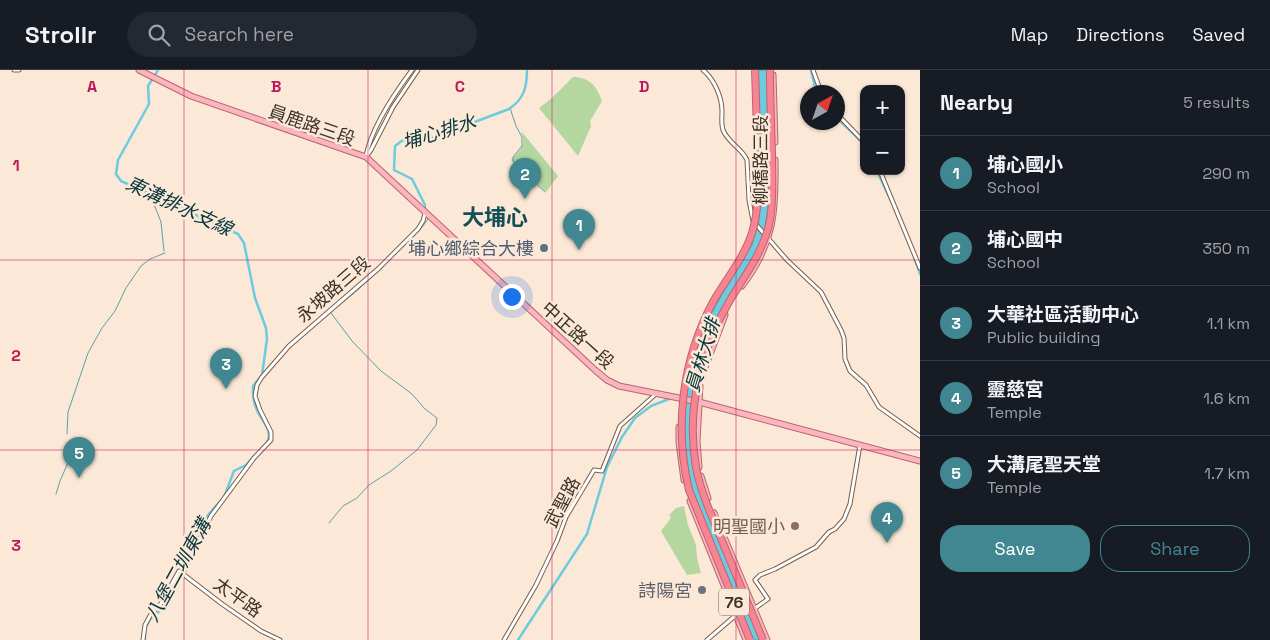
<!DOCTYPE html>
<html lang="en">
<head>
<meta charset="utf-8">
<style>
	body { margin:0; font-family:"Space Grotesk","Noto Sans TC",sans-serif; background:#242831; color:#f1f3f6 }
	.controls { position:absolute; right:15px; top:15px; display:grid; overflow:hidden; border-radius:10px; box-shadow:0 1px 4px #0004 }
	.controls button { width:45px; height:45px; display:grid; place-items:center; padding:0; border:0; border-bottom:1px solid #363941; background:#171b24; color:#f1f3f6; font:25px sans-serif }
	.compass { position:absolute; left:800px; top:15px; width:45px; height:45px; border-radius:50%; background:#171b24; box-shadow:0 1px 4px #0004; rotate:40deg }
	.you { position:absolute; left:511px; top:226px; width:18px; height:18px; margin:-12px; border:4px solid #fff; border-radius:50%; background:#1a73e8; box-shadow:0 0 0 8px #1a73e833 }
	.badge { display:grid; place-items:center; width:32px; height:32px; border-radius:50%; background:#418791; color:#fff; font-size:16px; font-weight:700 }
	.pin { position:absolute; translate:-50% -41px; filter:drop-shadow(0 1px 2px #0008) }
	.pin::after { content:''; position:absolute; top:26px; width:18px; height:15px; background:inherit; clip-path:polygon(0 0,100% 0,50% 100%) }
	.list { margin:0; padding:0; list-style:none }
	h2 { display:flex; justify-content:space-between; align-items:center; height:65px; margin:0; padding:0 20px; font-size:21px }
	h2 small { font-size:16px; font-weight:400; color:#9ea1a6 }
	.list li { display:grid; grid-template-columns:32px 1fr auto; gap:15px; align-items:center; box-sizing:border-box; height:75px; padding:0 20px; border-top:1px solid #363941 }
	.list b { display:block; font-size:19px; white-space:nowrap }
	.list p { margin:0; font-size:16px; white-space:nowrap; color:#9ea1a6 }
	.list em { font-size:16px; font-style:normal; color:#9ea1a6 }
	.actions { display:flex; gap:10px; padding:15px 20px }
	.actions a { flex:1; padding:11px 0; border:1px solid #418791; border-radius:20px; text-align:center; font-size:18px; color:#418791 }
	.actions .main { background:#418791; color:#fff }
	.icon { flex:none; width:28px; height:28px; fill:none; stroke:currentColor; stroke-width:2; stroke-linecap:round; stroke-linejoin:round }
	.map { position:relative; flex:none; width:920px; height:570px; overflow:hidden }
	header { display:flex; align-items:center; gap:30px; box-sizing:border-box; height:70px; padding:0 25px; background:#171b24; border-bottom:1px solid #363941 }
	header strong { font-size:24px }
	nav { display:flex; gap:28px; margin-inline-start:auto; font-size:18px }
	.search { width:350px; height:45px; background:#242831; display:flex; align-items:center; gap:12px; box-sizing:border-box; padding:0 18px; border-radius:28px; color:#9ea1a6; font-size:19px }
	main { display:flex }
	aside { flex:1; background:#171b24 }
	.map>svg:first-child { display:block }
</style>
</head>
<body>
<header>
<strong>Strollr</strong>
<div class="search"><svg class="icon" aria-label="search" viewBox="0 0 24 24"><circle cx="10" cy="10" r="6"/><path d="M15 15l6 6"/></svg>Search here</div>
<nav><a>Map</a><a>Directions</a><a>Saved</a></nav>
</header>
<main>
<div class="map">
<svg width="920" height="570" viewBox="0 0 920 570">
	<rect width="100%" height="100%" fill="#fce8d6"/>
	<g fill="#b3d79f">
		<path d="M573 7C589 7 597 16 602 31L590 51 591 56 578 86 539 38C552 29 562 18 573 7Z"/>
		<path d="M521 61 558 106 546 122 511 90C520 79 527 76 521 61Z"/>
		<path d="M684 436 688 455 696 475 697 488 701 503 687 505 661 461 671 448 669 445 676 438Z"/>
	</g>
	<path fill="#6bccdf" stroke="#5d9ea8" d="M758 0H768L770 75 769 133 764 163 759 180 727 231 694 320 693 395 762 570H751L689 412 683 360 685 328 692 290 704 257 729 211 752 175 757 157 762 128Z"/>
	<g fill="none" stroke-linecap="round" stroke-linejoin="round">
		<g stroke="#5d9ea8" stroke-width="1">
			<path d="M510 38 516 56 522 67V76L513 87V91L517 97 545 122"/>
			<path d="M151 125 152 126"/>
			<path d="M152 129 161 152 164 181"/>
			<path d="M425 135 426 140"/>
			<path d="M338 236C360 219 380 200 399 180 409 171 421 160 428 149"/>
			<path d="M67 364 68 342 88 283 102 258 115 241 126 218 141 196 150 189 165 183"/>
			<path d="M56 424 60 411 73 381 69 373"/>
			<path d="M329 453 343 436 357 428 369 415 391 401 417 380 436 355 437 348 425 339 412 324 381 301 352 271 331 243"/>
		</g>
		<g stroke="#6bccdf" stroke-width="2.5">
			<path d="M158 0 148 16 149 34 118 90 116 104 121 111 238 164 244 173 255 228 266 258 267 269 262 305 253 316C253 325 253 332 257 340 261 350 274 362 267 372"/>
			<path d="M811 0 815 17 818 22"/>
			<path d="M838 49 864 74"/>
			<path d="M877 101 891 131"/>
			<path d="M425 135 412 109 394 100 395 76 403 70 419 73 509 39C524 29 527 17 527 0"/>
			<path d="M914 187 920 204"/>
			<path d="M197 472 208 445 224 427 234 401 246 395 253 387"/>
			<path d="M146 557 150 549 161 540 192 481"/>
			<path d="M145 562V570"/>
			<path d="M518 570 587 464 607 397 622 367 635 348 651 336 669 329"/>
		</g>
		<g stroke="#75604c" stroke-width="5">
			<g id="minor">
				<path d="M14 0H19"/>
				<path d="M703 0C714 9 722 27 722 41 722 48 721 54 723 60 728 73 742 78 747 90L749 130 753 151 787 190 821 222 841 260 844 268 845 289 850 301 866 315 879 337 920 366"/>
				<path d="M813 0 821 22"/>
				<path d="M838 45 864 72"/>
				<path d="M366 86C372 56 394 24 412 0"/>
				<path d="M366 87 371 80 393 37 418 0"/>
				<path d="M880 101 920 198"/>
				<path d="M183 503 211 446 254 388 271 370V362L260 340 255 326 257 315 262 307 289 276 378 199 418 159 423 151 425 143"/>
				<path d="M143 570 145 555 151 544 160 535 179 501 222 534 261 561 280 570"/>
				<path d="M504 570 536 515 557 471 566 447 594 400 602 401 620 356 657 323"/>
				<path d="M707 570 736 545 754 539 768 529 755 510 760 505 775 499 816 477 829 462 835 459 844 449 850 434 860 375"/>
			</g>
		</g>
		<g stroke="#b6676e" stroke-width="7">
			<g id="major">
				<path d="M139 0 191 26 366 87 595 300 607 310 619 316 699 332 920 391"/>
				<path d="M773 5 775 72"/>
				<path d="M742 216C774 174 776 142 775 90"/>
				<path d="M704 300 725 245"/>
				<path d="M679 357V372L684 410"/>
				<path d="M699 397 697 371 700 316"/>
				<path d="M701 406 708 428"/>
				<path d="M690 431 746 570"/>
				<path d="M714 443 767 570"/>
			</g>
		</g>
		<use href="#minor" stroke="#fff" stroke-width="3"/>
		<use href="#major" stroke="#fbb5be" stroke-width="5"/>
		<g stroke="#b6676e" stroke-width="8" stroke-linecap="butt">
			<g id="highway-bridge">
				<path d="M750 570 689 420C674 357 682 290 713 232 726 209 744 188 752 163 760 137 758 110 757 84 757 56 756 28 755 0"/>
				<path d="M763 570 708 437C703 424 698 410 696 397 686 341 700 281 729 232 743 208 760 187 768 159 774 135 772 108 772 83 771 56 770 28 770 0"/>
			</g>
		</g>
		<use href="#highway-bridge" stroke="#f88393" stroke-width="6"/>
	</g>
	<path fill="none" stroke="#c2185b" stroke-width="1" stroke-opacity="0.55" d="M184 0V570M368 0V570M552 0V570M736 0V570M0 190H920M0 380H920"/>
	<circle fill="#5c6f8a" stroke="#fce8d6" stroke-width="2" cx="544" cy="178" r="5"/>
	<circle fill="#8d6e63" stroke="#fce8d6" stroke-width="2" cx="795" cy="456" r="5"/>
	<circle fill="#6b7280" stroke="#fce8d6" stroke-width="2" cx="702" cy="520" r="5"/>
	<g text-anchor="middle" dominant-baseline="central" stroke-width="5" stroke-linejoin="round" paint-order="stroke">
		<rect fill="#fce8d6" stroke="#75695d" stroke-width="1" x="719" y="518.5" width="30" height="27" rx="4"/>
		<g font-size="16" font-weight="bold" fill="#3b3229">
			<text x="734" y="532">76</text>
		</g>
		<g font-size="18" fill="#3b3229" stroke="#fce8d6">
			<text transform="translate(312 55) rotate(19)">員鹿路三段</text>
			<text transform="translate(760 90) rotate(-90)">柳橋路三段</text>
			<text transform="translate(333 219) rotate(-41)">永坡路三段</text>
			<text transform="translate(578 265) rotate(42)">中正路一段</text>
			<text transform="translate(562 432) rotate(-62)">武聖路</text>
			<text transform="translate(238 527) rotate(36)">太平路</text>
		</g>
		<g font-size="18" fill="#4e5e75" stroke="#fce8d6" text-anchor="end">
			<text x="534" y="178">埔心鄉綜合大樓</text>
		</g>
		<g font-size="18" fill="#785e54" stroke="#fce8d6" text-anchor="end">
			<text x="785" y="456">明聖國小</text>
		</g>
		<g font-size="18" fill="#5b616d" stroke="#fce8d6" text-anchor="end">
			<text x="692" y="520">詩陽宮</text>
		</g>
		<g font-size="19" font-style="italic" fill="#05353d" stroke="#fce8d6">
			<text transform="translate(439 62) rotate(-17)">埔心排水</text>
			<text transform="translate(179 136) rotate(25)">東溝排水支線</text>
			<text transform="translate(703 285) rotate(-73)">員林大排</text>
			<text transform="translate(178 500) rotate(-61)">八堡二圳東溝</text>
		</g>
		<g font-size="22" font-weight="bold" fill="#124f56" stroke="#fce8d6">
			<text x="495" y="147">大埔心</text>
		</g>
	</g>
	<g font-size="16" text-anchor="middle" font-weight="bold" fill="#c2185b" stroke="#fce8d6" stroke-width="5" stroke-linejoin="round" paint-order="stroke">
		<text x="92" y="22">A</text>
		<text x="276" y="22">B</text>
		<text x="460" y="22">C</text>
		<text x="644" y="22">D</text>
		<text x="16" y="101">1</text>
		<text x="16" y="291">2</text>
		<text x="16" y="481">3</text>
	</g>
</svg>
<div class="controls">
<button>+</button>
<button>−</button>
</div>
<svg class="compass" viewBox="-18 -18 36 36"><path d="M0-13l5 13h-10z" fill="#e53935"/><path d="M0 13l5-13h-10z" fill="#9ea1a6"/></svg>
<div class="you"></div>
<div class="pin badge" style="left:579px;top:180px">1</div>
<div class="pin badge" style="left:525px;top:129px">2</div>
<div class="pin badge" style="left:226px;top:319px">3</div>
<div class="pin badge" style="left:887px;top:473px">4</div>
<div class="pin badge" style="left:79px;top:408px">5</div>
</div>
<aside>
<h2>Nearby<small>5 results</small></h2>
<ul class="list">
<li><span class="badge">1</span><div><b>埔心國小</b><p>School</p></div><em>290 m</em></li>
<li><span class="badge">2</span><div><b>埔心國中</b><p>School</p></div><em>350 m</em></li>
<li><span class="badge">3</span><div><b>大華社區活動中心</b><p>Public building</p></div><em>1.1 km</em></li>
<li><span class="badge">4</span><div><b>靈慈宮</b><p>Temple</p></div><em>1.6 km</em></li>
<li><span class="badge">5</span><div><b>大溝尾聖天堂</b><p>Temple</p></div><em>1.7 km</em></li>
</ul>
<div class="actions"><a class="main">Save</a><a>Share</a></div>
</aside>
</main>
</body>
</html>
